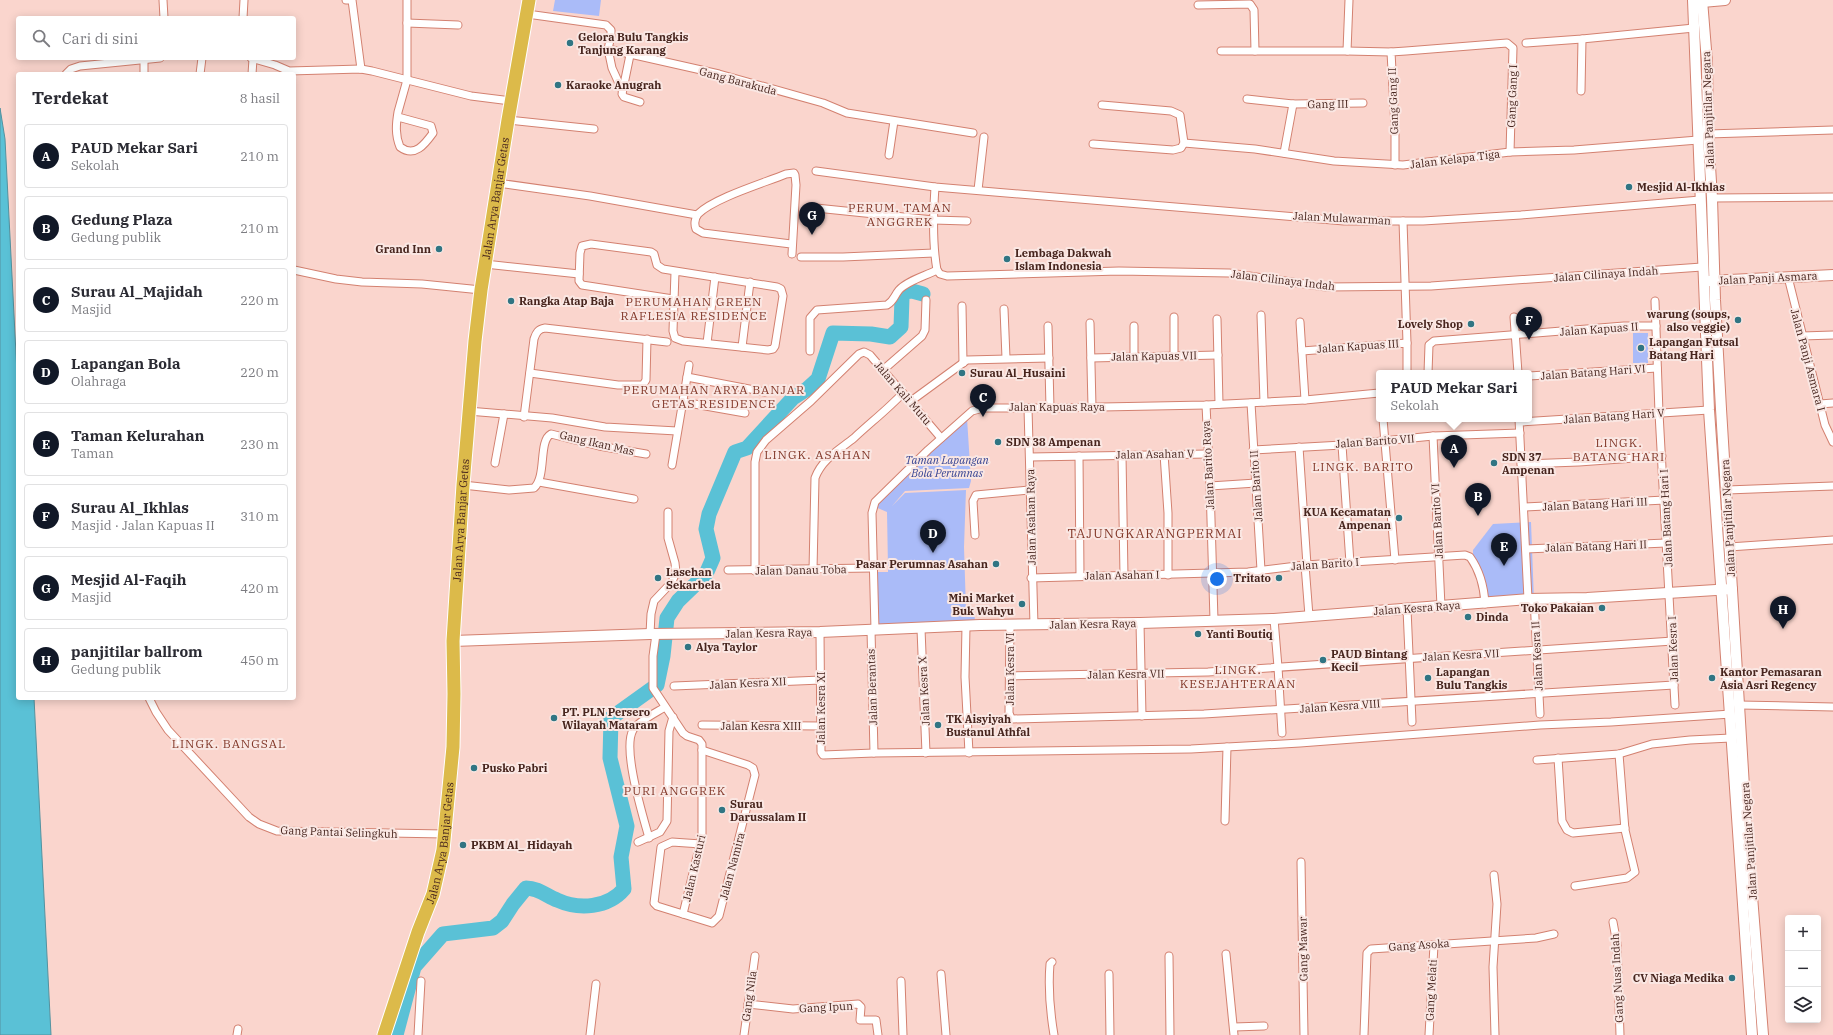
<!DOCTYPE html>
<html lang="id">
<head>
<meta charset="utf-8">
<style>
	body { margin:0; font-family:"IBM Plex Serif",serif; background:#f2f2f3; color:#2b2b33 }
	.controls { position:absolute; right:12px; bottom:12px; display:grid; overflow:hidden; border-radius:4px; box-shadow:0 2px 10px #0003 }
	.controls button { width:36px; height:36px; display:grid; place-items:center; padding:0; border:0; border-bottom:1px solid #e1e1e2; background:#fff; color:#2b2b33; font:20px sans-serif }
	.you { position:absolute; left:1217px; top:579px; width:14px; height:14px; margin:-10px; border:3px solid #fff; border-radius:50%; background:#1a73e8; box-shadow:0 0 0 6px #1a73e833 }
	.badge { display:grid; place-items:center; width:26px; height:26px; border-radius:50%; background:#111827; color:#fff; font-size:13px; font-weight:700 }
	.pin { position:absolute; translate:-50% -33px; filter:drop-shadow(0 1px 2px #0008) }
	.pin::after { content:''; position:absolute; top:21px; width:14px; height:12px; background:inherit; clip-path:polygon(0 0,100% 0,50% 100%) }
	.popup { position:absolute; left:1376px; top:370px; width:156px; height:52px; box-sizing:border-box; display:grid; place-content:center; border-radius:4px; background:#fff; filter:drop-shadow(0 1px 3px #0005); font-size:13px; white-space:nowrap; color:#7c7c81 }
	.popup b { font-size:15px; color:#2b2b33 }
	.popup::after { content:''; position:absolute; left:50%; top:100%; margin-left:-8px; border:8px solid transparent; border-top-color:#fff }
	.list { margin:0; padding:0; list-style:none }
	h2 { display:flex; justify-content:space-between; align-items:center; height:52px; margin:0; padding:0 16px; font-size:17px }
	h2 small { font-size:13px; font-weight:400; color:#7c7c81 }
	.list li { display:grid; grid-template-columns:26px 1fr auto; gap:12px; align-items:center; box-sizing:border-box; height:64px; margin:0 8px 8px; padding:0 8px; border:1px solid #e1e1e2; border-radius:4px }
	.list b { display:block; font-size:15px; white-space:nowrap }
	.list p { margin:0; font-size:13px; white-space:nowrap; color:#7c7c81 }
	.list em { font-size:13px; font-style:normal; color:#7c7c81 }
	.icon { flex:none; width:22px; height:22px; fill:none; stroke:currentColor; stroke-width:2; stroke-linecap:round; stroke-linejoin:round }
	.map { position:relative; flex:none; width:1833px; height:1035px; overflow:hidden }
	.search { position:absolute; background:#fff; box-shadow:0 2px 10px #0003; left:16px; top:16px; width:280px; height:44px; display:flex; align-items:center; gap:10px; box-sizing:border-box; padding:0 14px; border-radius:4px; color:#7c7c81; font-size:15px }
	.panel { position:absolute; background:#fff; box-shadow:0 2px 10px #0003; left:16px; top:72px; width:280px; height:628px; border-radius:4px }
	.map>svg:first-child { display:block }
</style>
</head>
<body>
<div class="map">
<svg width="1833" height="1035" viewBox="0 0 1833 1035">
	<rect width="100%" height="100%" fill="#fad5cd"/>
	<g fill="#aabbf8">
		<path d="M555 0H601L599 16 553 11Z"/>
		<rect x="1633" y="333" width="15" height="30"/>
		<path d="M967 418 971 481 969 488 905 491 892 506 905 493 966 490 964 547 966 610H974L975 621 875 626 873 572H888V568L887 512 873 506Z"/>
		<path d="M1531 522 1534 601H1485L1473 561V550L1493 524Z"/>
	</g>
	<path fill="#5ac1d6" stroke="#54929f" d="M0 108 5 139 18 393V698H34L51 1035H0Z"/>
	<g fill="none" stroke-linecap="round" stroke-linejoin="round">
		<path stroke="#5ac1d6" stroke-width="15" d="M396 1035 414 967 443 934 493 928 502 921 513 904 526 888C538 888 547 896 557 900 579 910 608 908 624 889L621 857 627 826 610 758 611 718 657 685 663 656 667 618 678 601 706 574 713 558 706 529 709 514 735 452 747 448 793 398 807 389 818 379 833 333 871 334 890 337 901 327 902 298 904 292 912 291 923 294"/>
		<g stroke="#d38170" stroke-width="9">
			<g id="street">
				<path d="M163 0 164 18"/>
				<path d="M346 0H352L361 69"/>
				<path d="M1198 5 1250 4 1254 10 1255 51"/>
				<path d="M527 14 606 25 611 30V36L608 49 719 74 823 103 847 113 973 133"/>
				<path d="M243 18 244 0"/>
				<path d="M407 23 458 25"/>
				<path d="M1526 43 1582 39 1694 28"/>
				<path d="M608 49 612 68 622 90"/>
				<path d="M1221 51H1347L1391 52"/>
				<path d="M1347 51 1349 0"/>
				<path d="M630 55 622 94 624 97 640 102"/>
				<path d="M251 58 275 65 289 71 361 69 372 71 471 96 511 101"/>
				<path d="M144 60V74"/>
				<path d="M66 74 71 69 80 66 160 58"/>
				<path d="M200 74 202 58"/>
				<path d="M252 74 253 59"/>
				<path d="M1581 91 1582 39"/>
				<path d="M1247 99 1293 104 1363 103"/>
				<path d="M398 117 431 126 433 133C425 144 415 158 400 147 395 135 396 124 398 112L407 80V0"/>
				<path d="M508 120 594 129"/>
				<path d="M1708 134 1833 130"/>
				<path d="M1184 143 1255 149 1334 161 1403 165 1510 152 1574 150 1698 140"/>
				<path d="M1093 144 1173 150 1181 148 1184 143 1180 115 1171 111 1102 105"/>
				<path d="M1284 153 1293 104"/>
				<path d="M889 155 894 121"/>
				<path d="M1395 165V127L1391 52 1406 51 1507 43 1513 48 1510 152"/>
				<path d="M816 171 935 187 1344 221H1423L1521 215 1700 200"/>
				<path d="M498 183 590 196 697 215"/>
				<path d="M935 187C933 215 932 242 937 270"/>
				<path d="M978 190 984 137"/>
				<path d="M1712 198 1833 197"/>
				<path d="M816 208 933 220 967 221"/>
				<path d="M1403 221 1407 343"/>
				<path d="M791 244 703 233 696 229C694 224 695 218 698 214 714 198 764 183 786 174L794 173 795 175 796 185 792 254"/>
				<path d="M801 257H843L934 253"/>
				<path d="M485 264 579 274"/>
				<path d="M294 270 336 279 362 282 422 284 481 290"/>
				<path d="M937 270 940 274 947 276 1119 271 1229 273 1326 287 1431 286 1702 267"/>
				<path d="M1788 277 1825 425 1833 442"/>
				<path d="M673 299 582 285 579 281 580 253 582 246 591 244 651 252 654 254 657 265 663 269 777 287 781 289 783 296 775 346 773 349 768 350 683 341 675 338 673 331 675 272"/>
				<path d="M1655 301 1659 413 1675 705"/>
				<path d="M962 306 963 363"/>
				<path d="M1004 309 1006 358"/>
				<path d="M1261 315 1264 402"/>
				<path d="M1514 317 1518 373"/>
				<path d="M1217 319 1219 404"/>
				<path d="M1300 322 1305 400"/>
				<path d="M1090 323 1092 407"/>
				<path d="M1048 326 1050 408"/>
				<path d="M1802 336 1833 335"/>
				<path d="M707 343 715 277"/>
				<path d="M742 347 750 282"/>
				<path d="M810 351V318L817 310 887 305C894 301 894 296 899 290 907 281 925 276 937 270"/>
				<path d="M1302 351 1407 343V373"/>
				<path d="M1134 356V326"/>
				<path d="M1174 356V317"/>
				<path d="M1091 358 1218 355"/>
				<path d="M883 370 922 336 925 330 926 300"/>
				<path d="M530 373 618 385H643L646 380 647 339"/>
				<path d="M1428 373 1429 345 1434 341 1624 326H1656"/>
				<path d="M1529 376 1657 368"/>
				<path d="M687 377 689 365"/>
				<path d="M911 401 967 360 1049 358"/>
				<path d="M683 402 745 413"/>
				<path d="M1251 403 1261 570"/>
				<path d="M1820 404 1833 403"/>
				<path d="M1206 405 1210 486 1214 620"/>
				<path d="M1028 408 1034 625"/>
				<path d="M468 411 552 418 605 427 677 431"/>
				<path d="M524 417 534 339C536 333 538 329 545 328L667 342"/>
				<path d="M1383 419 1395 560"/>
				<path d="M1519 419 1528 599"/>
				<path d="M1520 422 1709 410"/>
				<path d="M1433 436 1441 606"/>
				<path d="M1342 445 1350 563"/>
				<path d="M1299 447 1307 565"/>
				<path d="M1253 450 1342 445 1433 436 1520 433"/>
				<path d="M1164 454 1168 513V575"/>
				<path d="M1122 455 1124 576"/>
				<path d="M1079 456 1080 576"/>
				<path d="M1030 457 1208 454"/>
				<path d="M495 463 504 414"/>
				<path d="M1521 464 1579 462 1662 456"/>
				<path d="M672 465 687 377 765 392"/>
				<path d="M539 482 634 499"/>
				<path d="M463 485 509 490 534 488C547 476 538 441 551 434L599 446 646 454"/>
				<path d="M1210 486 1256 483"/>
				<path d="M1727 490 1833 486"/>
				<path d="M1525 507 1665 500"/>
				<path d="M975 535 973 501 976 495 1029 490"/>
				<path d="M1729 547 1833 540"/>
				<path d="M1526 549 1666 543"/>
				<path d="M1305 565 1309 616"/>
				<path d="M728 570 873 568"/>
				<path d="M813 570 815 478C822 459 839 450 854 438 870 423 888 409 903 393"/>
				<path d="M755 571V462L757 452 766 440 811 401 859 354 864 352 870 355 941 438"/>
				<path d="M1031 578 1248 572 1305 565 1465 555 1470 557C1480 571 1484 586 1485 604"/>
				<path d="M1534 599 1540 714"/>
				<path d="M1407 609 1412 722"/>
				<path d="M1274 619 1278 667 1282 733"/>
				<path d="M1140 623 1142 716"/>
				<path d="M1010 625 1009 713 1011 718 1013 719 1204 714 1674 685"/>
				<path d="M966 626 965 677 969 753"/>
				<path d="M921 629 926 753"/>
				<path d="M871 630 874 753 1191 749 1300 743 1540 725 1611 722 1731 714"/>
				<path d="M875 630 872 513 875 502 928 450 972 411 983 408H1050L1206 405 1305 400 1379 393"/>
				<path d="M820 632 821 752 823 755 874 753"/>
				<path d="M650 634 651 614 654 601 672 582 676 572 675 563 668 538V512"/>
				<path d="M656 634 653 656V688L683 733 687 736 699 740 702 744V836L683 914"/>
				<path d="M1009 676 1208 672 1673 641"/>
				<path d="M674 686 821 680"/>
				<path d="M149 698 156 712 168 730 249 817 259 824 277 831 445 834"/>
				<path d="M1739 705 1833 707"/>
				<path d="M702 725 821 726"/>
				<path d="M1558 758 1562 821 1567 830 1573 833 1625 828"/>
				<path d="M1537 760 1619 754 1652 744 1690 740 1731 738"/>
				<path d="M1225 821 1227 747"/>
				<path d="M649 838C643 816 622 749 633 730 637 722 657 712 665 707"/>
				<path d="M638 842 660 832 667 821 669 731 673 717"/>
				<path d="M701 844 672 842 661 847 654 903 657 906 712 923 719 916 755 775 753 768 748 765 702 750"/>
				<path d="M1301 862 1304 1035"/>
				<path d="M1494 875 1497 904 1493 967 1495 1035"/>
				<path d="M1575 886 1627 878 1635 872 1625 830 1619 754"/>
				<path d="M1613 922 1617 944 1620 1035"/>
				<path d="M1226 954 1234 1035"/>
				<path d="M1169 956 1170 1035"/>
				<path d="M1052 962 1050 964C1048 988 1050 1011 1054 1035"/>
				<path d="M941 974 946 1035"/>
				<path d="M1109 974 1110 1035"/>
				<path d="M901 981 903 1035"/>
				<path d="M748 1004 793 1009 858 1004 861 1007 860 1020H876L878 1035"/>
				<path d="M1234 1027 1264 1026"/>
				<path d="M237 1035 238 1029"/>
				<path d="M418 1035 421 981"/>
				<path d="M590 1035 596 984"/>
				<path d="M744 1035 755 956"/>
				<path d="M1364 1035 1367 953 1371 949 1536 938 1554 934"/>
				<path d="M1429 1035 1434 945"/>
			</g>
		</g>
		<g stroke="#d38170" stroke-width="12">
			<g id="secondary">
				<path d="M1693 0 1709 410 1752 1035"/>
				<path d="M1702 0 1707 62 1708 134 1712 198 1715 300 1721 409 1746 820 1763 1035"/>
				<path d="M1702 2 1725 0"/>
				<path d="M1709 281 1833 275"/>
				<path d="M453 641 650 634 820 632 980 625 1140 623 1274 619 1528 599 1587 598 1732 589"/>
			</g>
		</g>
		<g stroke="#fff" stroke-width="15">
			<g id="highway">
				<path id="s1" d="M384 1035 418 932 433 894 443 850 453 747 454 694 453 641 463 485 475 341 481 290 508 120 529 0"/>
			</g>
		</g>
		<use href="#street" stroke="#fff" stroke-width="7"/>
		<use href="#secondary" stroke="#fff" stroke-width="10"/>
		<use href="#highway" stroke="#dcba4a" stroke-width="13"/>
	</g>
	<g fill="#307583" stroke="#fae7e3" stroke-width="1.5">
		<circle cx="570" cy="43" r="4"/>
		<circle cx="558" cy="85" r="4"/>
		<circle cx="1629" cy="187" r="4"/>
		<circle cx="439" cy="249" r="4"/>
		<circle cx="1007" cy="259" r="4"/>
		<circle cx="511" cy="301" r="4"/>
		<circle cx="1738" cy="320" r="4"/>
		<circle cx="1471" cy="324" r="4"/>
		<circle cx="1641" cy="348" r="4"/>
		<circle cx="962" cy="373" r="4"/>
		<circle cx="998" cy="442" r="4"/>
		<circle cx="1494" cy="463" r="4"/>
		<circle cx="1399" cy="518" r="4"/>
		<circle cx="996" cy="564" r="4"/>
		<circle cx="658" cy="578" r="4"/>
		<circle cx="1279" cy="578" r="4"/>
		<circle cx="1022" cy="604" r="4"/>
		<circle cx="1602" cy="608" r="4"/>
		<circle cx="1468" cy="617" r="4"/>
		<circle cx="1198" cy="634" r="4"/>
		<circle cx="688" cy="647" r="4"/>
		<circle cx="1323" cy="660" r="4"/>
		<circle cx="1428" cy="678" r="4"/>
		<circle cx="1712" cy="678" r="4"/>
		<circle cx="554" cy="718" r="4"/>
		<circle cx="938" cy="725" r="4"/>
		<circle cx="474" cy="768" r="4"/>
		<circle cx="722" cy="810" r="4"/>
		<circle cx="463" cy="845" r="4"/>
		<circle cx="1732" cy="978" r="4"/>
	</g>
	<g text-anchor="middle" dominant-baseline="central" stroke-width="4" stroke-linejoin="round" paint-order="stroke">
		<g font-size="11" font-weight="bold" fill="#47251e" stroke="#fae7e3" text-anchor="start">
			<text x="578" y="37">Gelora Bulu Tangkis<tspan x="578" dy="13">Tanjung Karang</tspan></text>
			<text x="566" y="85">Karaoke Anugrah</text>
			<text x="1637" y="187">Mesjid Al-Ikhlas</text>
			<text x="431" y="249" text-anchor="end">Grand Inn</text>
			<text x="1015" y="253">Lembaga Dakwah<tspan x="1015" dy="13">Islam Indonesia</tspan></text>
			<text x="519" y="301">Rangka Atap Baja</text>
			<text x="1730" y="314" text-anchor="end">warung (soups,<tspan x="1730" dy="13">also veggie)</tspan></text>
			<text x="1463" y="324" text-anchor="end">Lovely Shop</text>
			<text x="1649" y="342">Lapangan Futsal<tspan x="1649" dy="13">Batang Hari</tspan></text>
			<text x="970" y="373">Surau Al_Husaini</text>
			<text x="1006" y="442">SDN 38 Ampenan</text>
			<text x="1502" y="457">SDN 37<tspan x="1502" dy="13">Ampenan</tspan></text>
			<text x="1391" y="512" text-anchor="end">KUA Kecamatan<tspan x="1391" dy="13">Ampenan</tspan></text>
			<text x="988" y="564" text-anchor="end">Pasar Perumnas Asahan</text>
			<text x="666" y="572">Lasehan<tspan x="666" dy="13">Sekarbela</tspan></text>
			<text x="1271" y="578" text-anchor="end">Tritato</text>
			<text x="1014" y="598" text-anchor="end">Mini Market<tspan x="1014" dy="13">Buk Wahyu</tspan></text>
			<text x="1594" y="608" text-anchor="end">Toko Pakaian</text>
			<text x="1476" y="617">Dinda</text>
			<text x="1206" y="634">Yanti Boutiq</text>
			<text x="696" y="647">Alya Taylor</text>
			<text x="1331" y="654">PAUD Bintang<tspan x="1331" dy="13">Kecil</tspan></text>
			<text x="1436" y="672">Lapangan<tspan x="1436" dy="13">Bulu Tangkis</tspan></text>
			<text x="1720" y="672">Kantor Pemasaran<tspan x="1720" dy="13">Asia Asri Regency</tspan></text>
			<text x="562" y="712">PT. PLN Persero<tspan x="562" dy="13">Wilayah Mataram</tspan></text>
			<text x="946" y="719">TK Aisyiyah<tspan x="946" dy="13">Bustanul Athfal</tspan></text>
			<text x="482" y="768">Pusko Pabri</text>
			<text x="730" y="804">Surau<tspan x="730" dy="13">Darussalam II</tspan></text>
			<text x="471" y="845">PKBM Al_ Hidayah</text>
			<text x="1724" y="978" text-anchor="end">CV Niaga Medika</text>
		</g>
		<g font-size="11" fill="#47251e" stroke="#fae7e3">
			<text transform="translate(738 81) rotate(15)">Gang Barakuda</text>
			<text transform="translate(1512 96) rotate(-88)">Gang Gang I</text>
			<text transform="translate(1393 101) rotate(-92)">Gang Gang II</text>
			<text transform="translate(1328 104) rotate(-1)">Gang III</text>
			<text transform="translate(1708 110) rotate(-92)">Jalan Panjitilar Negara</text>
			<text transform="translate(1455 159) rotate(-7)">Jalan Kelapa Tiga</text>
			<text stroke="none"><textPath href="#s1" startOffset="849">Jalan Arya Banjar Getas</textPath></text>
			<text transform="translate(1342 218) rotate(3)">Jalan Mulawarman</text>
			<text transform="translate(1606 274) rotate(-4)">Jalan Cilinaya Indah</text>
			<text transform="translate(1768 278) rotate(-3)">Jalan Panji Asmara</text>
			<text transform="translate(1283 280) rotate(7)">Jalan Cilinaya Indah</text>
			<text transform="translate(1599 329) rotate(-4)">Jalan Kapuas II</text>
			<text transform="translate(1358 346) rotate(-4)">Jalan Kapuas III</text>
			<text transform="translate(1154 356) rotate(-1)">Jalan Kapuas VII</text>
			<text transform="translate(1808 360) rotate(75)">Jalan Panji Asmara I</text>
			<text transform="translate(1593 372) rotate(-4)">Jalan Batang Hari VI</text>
			<text transform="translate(903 393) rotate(49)">Jalan Kali Mutu</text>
			<text x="1057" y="407">Jalan Kapuas Raya</text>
			<text transform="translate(1614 416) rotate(-4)">Jalan Batang Hari V</text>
			<text transform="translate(1375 441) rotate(-4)">Jalan Barito VII</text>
			<text transform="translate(597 443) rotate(13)">Gang Ikan Mas</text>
			<text transform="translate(1155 454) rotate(-1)">Jalan Asahan V</text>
			<text transform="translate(1208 465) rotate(-93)">Jalan Barito Raya</text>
			<text transform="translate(1256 486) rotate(-94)">Jalan Barito II</text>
			<text transform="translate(1595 504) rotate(-3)">Jalan Batang Hari III</text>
			<text transform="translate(1031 517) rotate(-91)">Jalan Asahan Raya</text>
			<text transform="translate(1666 518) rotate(-93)">Jalan Batang Hari I</text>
			<text transform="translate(1728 518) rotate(-93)">Jalan Panjitilar Negara</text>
			<text stroke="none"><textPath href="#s1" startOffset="525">Jalan Arya Banjar Getas</textPath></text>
			<text transform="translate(1437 521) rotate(-93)">Jalan Barito VI</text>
			<text transform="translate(1596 546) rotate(-2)">Jalan Batang Hari II</text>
			<text transform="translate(1325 564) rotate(-4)">Jalan Barito I</text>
			<text transform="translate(801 570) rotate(-1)">Jalan Danau Toba</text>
			<text transform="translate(1122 575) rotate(-1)">Jalan Asahan I</text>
			<text transform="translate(1417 608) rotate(-4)">Jalan Kesra Raya</text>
			<text transform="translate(1093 624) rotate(-1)">Jalan Kesra Raya</text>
			<text transform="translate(769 633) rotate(-1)">Jalan Kesra Raya</text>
			<text transform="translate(1673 649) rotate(-92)">Jalan Kesra I</text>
			<text transform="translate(1461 655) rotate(-3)">Jalan Kesra VII</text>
			<text transform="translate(1537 656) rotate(-93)">Jalan Kesra II</text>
			<text transform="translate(1010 669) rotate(-90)">Jalan Kesra VI</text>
			<text transform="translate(1126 674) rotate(-1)">Jalan Kesra VII</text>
			<text transform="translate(748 683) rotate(-3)">Jalan Kesra XII</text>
			<text transform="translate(872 687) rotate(-92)">Jalan Berantas</text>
			<text transform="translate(924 691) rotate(-93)">Jalan Kesra X</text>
			<text transform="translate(1340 706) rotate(-4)">Jalan Kesra VIII</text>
			<text transform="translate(821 708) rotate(-90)">Jalan Kesra XI</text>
			<text x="761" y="726">Jalan Kesra XIII</text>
			<text transform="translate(339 832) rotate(2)">Gang Pantai Selingkuh</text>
			<text transform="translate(1749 841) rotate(-94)">Jalan Panjitilar Negara</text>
			<text stroke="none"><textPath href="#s1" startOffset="201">Jalan Arya Banjar Getas</textPath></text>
			<text transform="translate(732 866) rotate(-75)">Jalan Namira</text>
			<text transform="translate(694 868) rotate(-77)">Jalan Kasturi</text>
			<text transform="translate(1419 945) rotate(-4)">Gang Asoka</text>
			<text transform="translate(1303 949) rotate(-91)">Gang Mawar</text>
			<text transform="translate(1617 978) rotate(-93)">Gang Nusa Indah</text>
			<text transform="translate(1431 990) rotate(-87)">Gang Melati</text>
			<text transform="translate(749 996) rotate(-82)">Gang Nila</text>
			<text transform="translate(826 1007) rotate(-3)">Gang Ipun</text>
		</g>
		<g font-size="11" font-style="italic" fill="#384593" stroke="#fae7e3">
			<text x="947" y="460">Taman Lapangan<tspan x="947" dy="13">Bola Perumnas</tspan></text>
		</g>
		<g font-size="12" letter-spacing="1" fill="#83392a" stroke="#fae7e3">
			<text x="900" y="207">PERUM. TAMAN<tspan x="900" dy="14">ANGGREK</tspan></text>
			<text x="694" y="301">PERUMAHAN GREEN<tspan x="694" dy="14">RAFLESIA RESIDENCE</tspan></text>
			<text x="714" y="389">PERUMAHAN ARYA BANJAR<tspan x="714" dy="14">GETAS RESIDENCE</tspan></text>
			<text x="1619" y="442">LINGK.<tspan x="1619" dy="14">BATANG HARI</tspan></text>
			<text x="818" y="454">LINGK. ASAHAN</text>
			<text x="1363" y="466">LINGK. BARITO</text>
			<text x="1238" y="669">LINGK.<tspan x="1238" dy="14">KESEJAHTERAAN</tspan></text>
			<text x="229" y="743">LINGK. BANGSAL</text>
			<text x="675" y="790">PURI ANGGREK</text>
		</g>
		<g font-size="13" letter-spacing="1" fill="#83392a" stroke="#fae7e3">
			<text x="1155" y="533">TAJUNGKARANGPERMAI</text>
		</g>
	</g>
</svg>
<div class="controls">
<button>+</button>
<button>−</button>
<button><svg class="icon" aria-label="layers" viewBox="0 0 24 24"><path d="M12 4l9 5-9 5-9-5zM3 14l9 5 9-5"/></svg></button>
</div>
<div class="you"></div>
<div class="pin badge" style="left:1454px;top:468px">A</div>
<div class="popup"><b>PAUD Mekar Sari</b>Sekolah</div>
<div class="pin badge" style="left:1478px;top:516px">B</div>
<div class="pin badge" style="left:983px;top:417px">C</div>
<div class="pin badge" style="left:933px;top:553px">D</div>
<div class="pin badge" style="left:1504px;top:566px">E</div>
<div class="pin badge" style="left:1529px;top:340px">F</div>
<div class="pin badge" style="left:812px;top:235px">G</div>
<div class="pin badge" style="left:1783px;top:629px">H</div>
<div class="search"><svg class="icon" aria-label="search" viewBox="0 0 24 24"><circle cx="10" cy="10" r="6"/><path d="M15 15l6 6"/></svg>Cari di sini</div>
<section class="panel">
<h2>Terdekat<small>8 hasil</small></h2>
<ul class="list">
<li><span class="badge">A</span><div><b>PAUD Mekar Sari</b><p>Sekolah</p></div><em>210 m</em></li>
<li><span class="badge">B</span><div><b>Gedung Plaza</b><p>Gedung publik</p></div><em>210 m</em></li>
<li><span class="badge">C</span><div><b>Surau Al_Majidah</b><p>Masjid</p></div><em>220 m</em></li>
<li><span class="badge">D</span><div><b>Lapangan Bola</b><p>Olahraga</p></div><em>220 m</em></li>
<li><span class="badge">E</span><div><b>Taman Kelurahan</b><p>Taman</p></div><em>230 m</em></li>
<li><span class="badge">F</span><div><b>Surau Al_Ikhlas</b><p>Masjid · Jalan Kapuas II</p></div><em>310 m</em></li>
<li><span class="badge">G</span><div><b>Mesjid Al-Faqih</b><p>Masjid</p></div><em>420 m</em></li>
<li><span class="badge">H</span><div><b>panjitilar ballrom</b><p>Gedung publik</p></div><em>450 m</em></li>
</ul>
</section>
</div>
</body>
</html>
